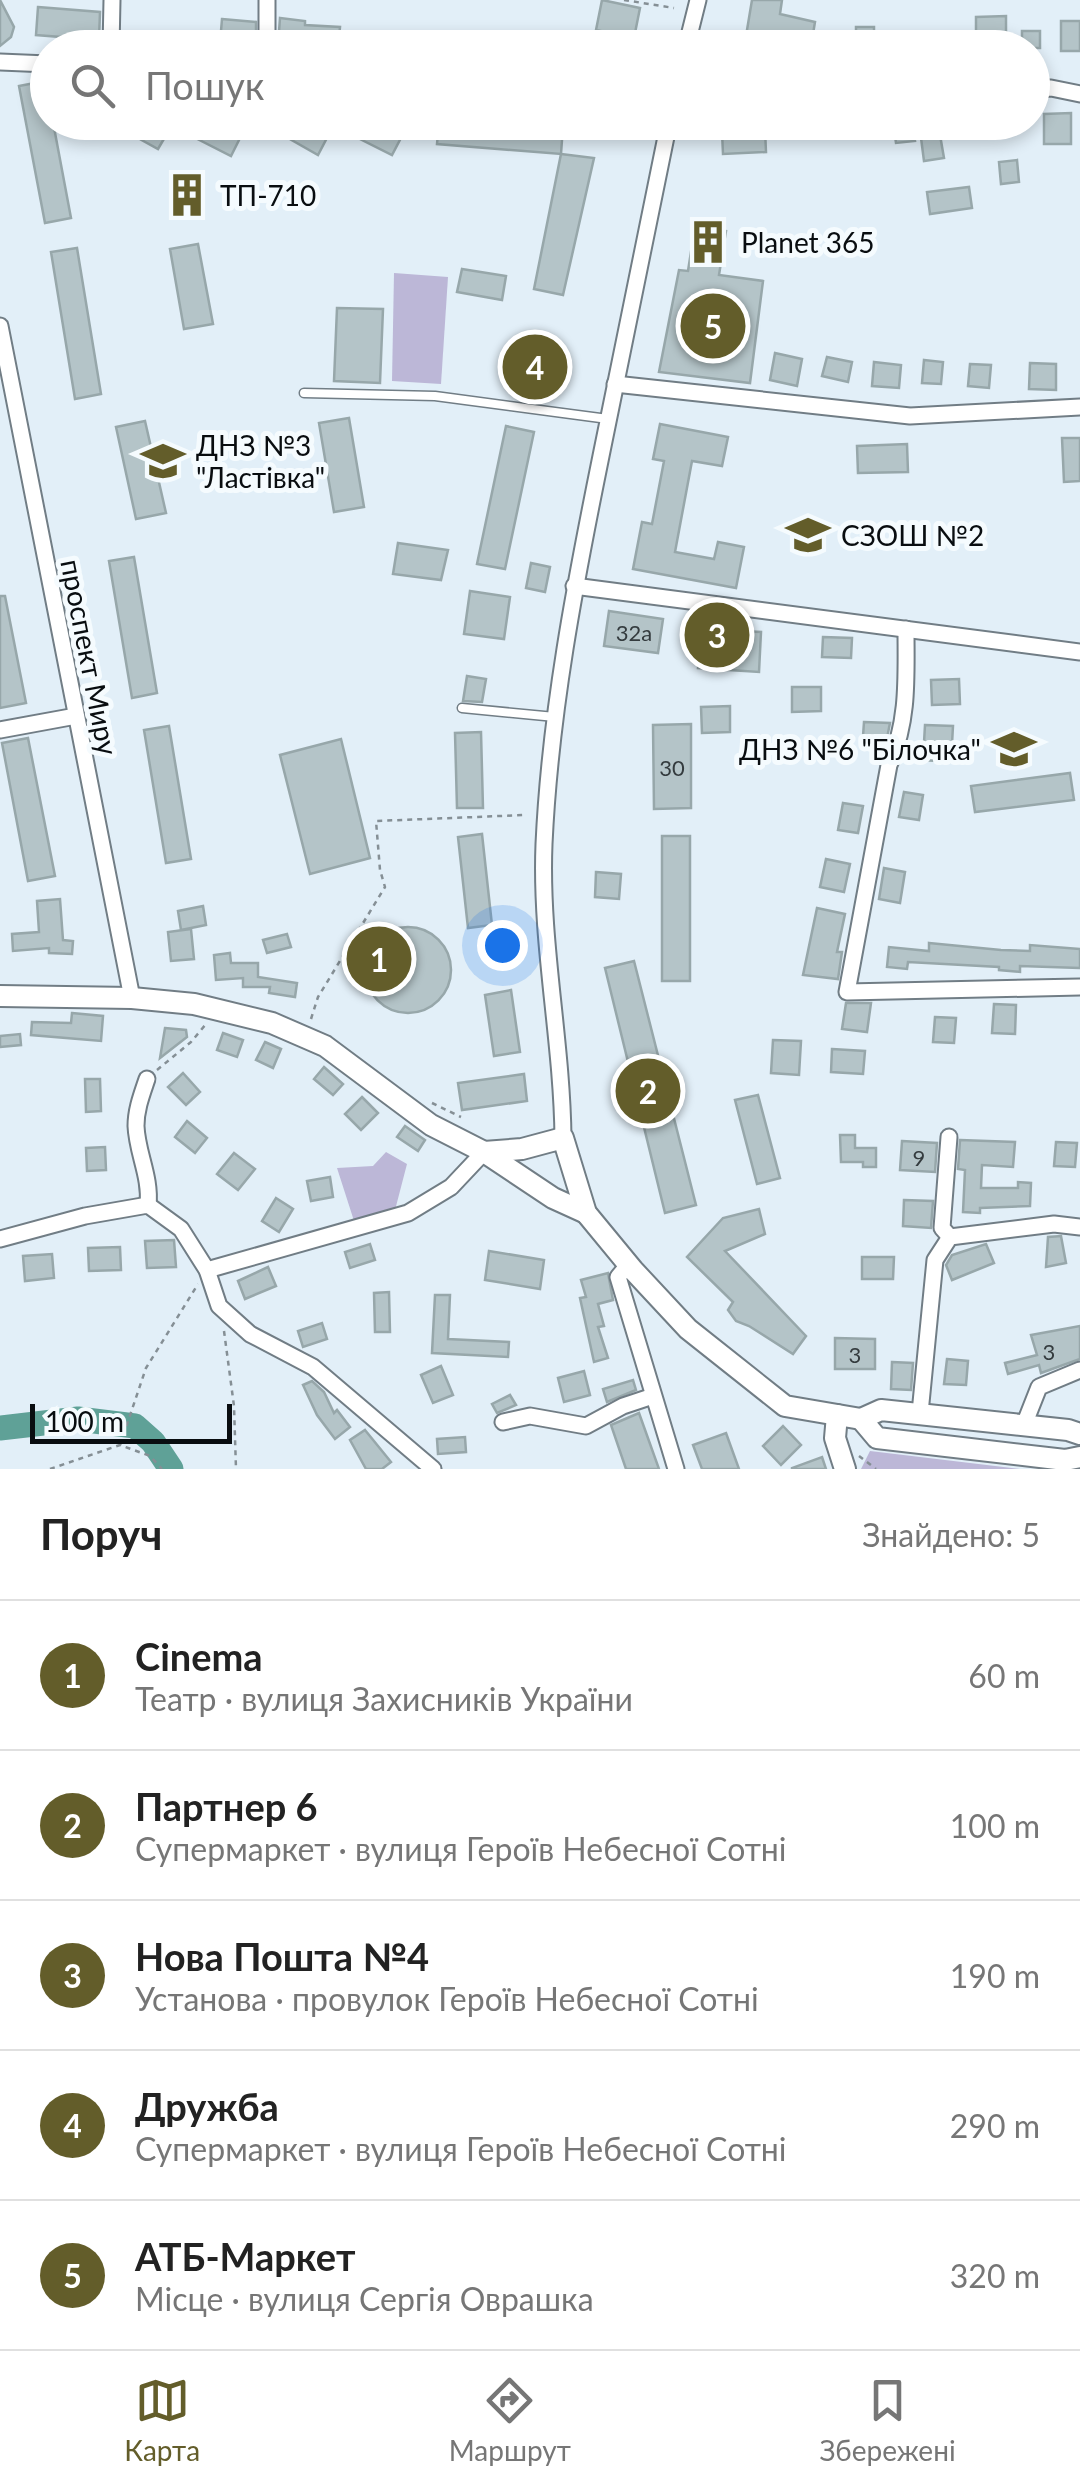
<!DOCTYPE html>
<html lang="uk">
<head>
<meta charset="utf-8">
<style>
	body { margin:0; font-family:Lato,sans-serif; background:#f6f6f6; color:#222 }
	.scale { position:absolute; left:30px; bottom:25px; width:202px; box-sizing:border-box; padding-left:10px; border:5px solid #090d10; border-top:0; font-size:28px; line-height:35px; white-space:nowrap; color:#090d10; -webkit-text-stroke:8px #f5fbfe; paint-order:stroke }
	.you { position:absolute; left:502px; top:945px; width:35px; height:35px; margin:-25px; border:8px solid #fff; border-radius:50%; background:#1a73e8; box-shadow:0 0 0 15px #1a73e833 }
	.badge { display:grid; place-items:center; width:65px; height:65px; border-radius:50%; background:#635d2a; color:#fff; font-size:32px; font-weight:700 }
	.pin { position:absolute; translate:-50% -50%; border:5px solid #fff; box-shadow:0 2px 10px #0006 }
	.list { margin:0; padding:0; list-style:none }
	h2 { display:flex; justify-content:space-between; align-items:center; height:130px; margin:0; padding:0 40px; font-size:42px }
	h2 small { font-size:32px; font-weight:400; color:#767676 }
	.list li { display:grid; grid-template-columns:65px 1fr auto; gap:30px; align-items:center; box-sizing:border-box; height:150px; padding:0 40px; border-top:2px solid #e0e0e0 }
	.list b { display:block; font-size:38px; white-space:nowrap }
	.list p { margin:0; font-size:32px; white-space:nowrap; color:#767676 }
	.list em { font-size:32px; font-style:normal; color:#767676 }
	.icon { flex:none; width:55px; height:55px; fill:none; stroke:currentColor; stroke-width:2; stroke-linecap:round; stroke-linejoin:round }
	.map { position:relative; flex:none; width:1080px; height:1469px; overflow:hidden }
	.search { position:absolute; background:#fff; box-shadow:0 5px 15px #0003; left:30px; right:30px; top:30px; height:110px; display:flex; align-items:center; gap:25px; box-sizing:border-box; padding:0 35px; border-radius:55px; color:#767676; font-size:38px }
	.sheet { height:880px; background:#fff }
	nav { display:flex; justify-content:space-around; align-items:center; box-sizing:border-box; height:140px; border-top:2px solid #e0e0e0; background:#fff; font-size:28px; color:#767676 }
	nav a { display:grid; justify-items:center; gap:5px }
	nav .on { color:#635d2a }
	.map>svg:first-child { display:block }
</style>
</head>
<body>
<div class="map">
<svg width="1080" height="1469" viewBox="0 0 1080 1469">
	<rect width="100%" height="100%" fill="#e2eff8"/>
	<g fill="#bcb7d7">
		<path d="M394 273 448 277 441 384 392 381Z"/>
		<path d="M386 1152 407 1164 394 1214 355 1224 337 1168 373 1166Z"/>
		<path d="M870 1451 1020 1469H861Z"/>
	</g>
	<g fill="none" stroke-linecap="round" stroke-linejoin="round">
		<path stroke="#5fa197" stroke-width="25" d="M0 1428 78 1419 135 1426 153 1442 171 1469"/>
	</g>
	<g fill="#b4c4c8" stroke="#97a7aa" stroke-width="2.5">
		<path d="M0 0 14 27 11 37 0 46Z"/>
		<path d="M602 0 640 8 632 48H602L605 32 596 30Z"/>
		<path d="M752 0H782L780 14 815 22 813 34 854 42V48H744Z"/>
		<path d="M38 7 100 12 99 40 36 35Z"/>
		<path d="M1006 16V39H976V17Z"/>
		<path d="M280 18 305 21V25L340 27 338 48 278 45Z"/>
		<path d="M222 19 256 22V46L220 43Z"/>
		<rect x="1061" y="21" width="19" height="30"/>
		<path d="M856 27H874V33L957 32V48H856Z"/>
		<rect x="1022" y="31" width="18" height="17"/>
		<path d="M45 81 48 122H53L71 218 45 223 19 86Z"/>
		<path d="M1071 113V144H1044V114Z"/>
		<path d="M109 122H150L168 132 158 149Z"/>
		<path d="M164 122H217L242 134 231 156Z"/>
		<path d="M260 122H309L329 134 318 155Z"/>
		<path d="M326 122H379L403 134 392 155Z"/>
		<path d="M439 122 563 126 561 154 437 144Z"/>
		<path d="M893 122H912L915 141 896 143Z"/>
		<path d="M765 129 766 152 723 154 722 132Z"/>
		<path d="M940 135 944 158 924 161 921 138Z"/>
		<path d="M561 154 594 158 563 295 534 289Z"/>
		<path d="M1017 160 1019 182 1001 184 999 162Z"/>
		<path d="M193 185 197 203 181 206 177 188Z"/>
		<path d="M969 187 972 208 930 214 927 192Z"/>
		<path d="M695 226 726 231 719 275 763 281 750 383 659 372 679 270 688 271Z"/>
		<path d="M198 244 213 324 184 329 170 249Z"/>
		<path d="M77 248 101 394 75 399 51 252Z"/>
		<path d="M462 269 506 276 502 300 457 292Z"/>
		<path d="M337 308 383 309 380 383 334 381Z"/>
		<path d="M515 338 564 347 555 396 506 387Z"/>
		<path d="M775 353 802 359 797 386 770 380Z"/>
		<path d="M827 357 852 362 848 382 822 376Z"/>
		<path d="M924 360 943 362 941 384 922 383Z"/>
		<path d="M874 362 901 365 899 388 872 386Z"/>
		<path d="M1030 363 1056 364V390L1029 389Z"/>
		<path d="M970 364 991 365 989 388 968 386Z"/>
		<path d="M349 418 364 507 334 512 319 423Z"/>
		<path d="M145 421 166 513 136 519 116 427Z"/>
		<path d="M660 424 728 437 722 466 692 461 675 552 714 559 718 542 744 547 736 588 633 569 642 522 652 524 664 461 653 459Z"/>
		<path d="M506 426 534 432 505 569 477 564Z"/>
		<path d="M1062 438H1080V481L1064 482Z"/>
		<path d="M907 444 908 472 858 473 857 446Z"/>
		<path d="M398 543 448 550 441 580 393 574Z"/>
		<path d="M134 557 157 693 132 698 109 561Z"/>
		<path d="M531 563 550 567 545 592 526 588Z"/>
		<path d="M470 591 510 597 504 639 464 634Z"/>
		<path d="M0 596H5L26 703 0 708Z"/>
		<path d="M609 611 663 619 658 653 604 646Z"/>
		<path d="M701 629 761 632 759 672 698 668Z"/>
		<path d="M823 637 852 638 851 658 822 657Z"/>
		<path d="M467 676 486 679 482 702 463 701Z"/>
		<path d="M959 679 960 704 932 705 931 680Z"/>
		<path d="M792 687H821V711L792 712Z"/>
		<path d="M730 706V732L702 733 701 707Z"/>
		<path d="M864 722 890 723 887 738 863 736Z"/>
		<path d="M691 724V808L654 809 653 725Z"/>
		<path d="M925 725 953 726 951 762 923 760Z"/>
		<path d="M169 726 191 859 166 863 144 730Z"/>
		<path d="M481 732 483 808H457L455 733Z"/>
		<path d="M28 738 55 876 28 881 2 743Z"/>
		<path d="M341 739 370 858 310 874 280 755Z"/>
		<path d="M1070 773 1074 800 975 812 971 786Z"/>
		<path d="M904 792 923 795 919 820 899 817Z"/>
		<path d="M843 803 863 806 858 833 838 830Z"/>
		<path d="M482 834 492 925 468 928 458 837Z"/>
		<rect x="662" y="836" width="28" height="145"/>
		<path d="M826 859 850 864 844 892 820 887Z"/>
		<path d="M884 868 905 872 900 903 879 899Z"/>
		<path d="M596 872 621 874 619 899 595 897Z"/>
		<path d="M60 899 63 940 73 941 72 954 49 953V948L13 951 12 934 39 932 37 901Z"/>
		<path d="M203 906 206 925 181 930 178 911Z"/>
		<path d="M817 908 845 914 837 952H842L838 979 803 975Z"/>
		<circle cx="408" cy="970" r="43"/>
		<path d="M191 929 194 959 171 961 168 932Z"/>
		<path d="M287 934 291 947 267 953 263 940Z"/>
		<path d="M929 943 1001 950 1030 951V945L1080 949V968L1020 966V972L999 970V967L908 962 907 969 887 967 889 947 929 951Z"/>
		<path d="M230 953 231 963H258V977L297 983 295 997 269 993 270 987H243V978L216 980 214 955Z"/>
		<path d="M634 961 696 1205 665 1213 605 968Z"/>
		<path d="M511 990 520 1052 494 1056 485 995Z"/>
		<path d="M846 1003H871L867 1032 842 1029Z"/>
		<path d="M994 1004 1016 1005 1015 1034 992 1033Z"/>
		<path d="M72 1013 103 1016 101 1041 31 1035 32 1022 71 1023Z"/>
		<path d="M935 1017 956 1018 954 1043 933 1042Z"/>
		<path d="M165 1028 186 1030 187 1037 160 1058Z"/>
		<path d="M223 1033 243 1040 237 1057 217 1050Z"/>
		<path d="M20 1034 21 1045 0 1047V1036Z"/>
		<path d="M773 1040 801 1041 799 1075 771 1073Z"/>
		<path d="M265 1042 281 1049 273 1068 256 1060Z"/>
		<path d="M832 1049 865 1051 863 1074 831 1072Z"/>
		<path d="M324 1067 343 1084 333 1095 314 1079Z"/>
		<path d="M183 1073 200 1092 186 1105 168 1087Z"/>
		<path d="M524 1074 527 1101 462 1110 458 1083Z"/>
		<path d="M85 1079H100L101 1111 86 1112Z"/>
		<path d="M758 1095 780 1178 757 1184 735 1100Z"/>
		<path d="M362 1097 378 1113 361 1130 345 1114Z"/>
		<path d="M187 1121 207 1138 195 1153 175 1137Z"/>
		<path d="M405 1126 425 1140 418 1151 397 1137Z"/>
		<path d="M840 1135H855V1148H876V1167H863V1162H841Z"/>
		<path d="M960 1140 1015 1142 1013 1167 982 1165 981 1188H1018V1182L1031 1183 1030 1206 980 1208V1213L963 1212 965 1170 958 1169Z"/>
		<path d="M902 1141 937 1143 935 1172 900 1170Z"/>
		<path d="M1056 1142 1077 1143 1075 1167 1054 1166Z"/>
		<path d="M105 1147 106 1170 87 1171 86 1148Z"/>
		<path d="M234 1153 255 1169 238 1190 217 1174Z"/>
		<path d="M330 1177 333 1197 311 1201 307 1181Z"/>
		<path d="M276 1198 293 1209 279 1232 262 1221Z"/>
		<path d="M904 1200 933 1201 931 1228 903 1226Z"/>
		<path d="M759 1209 765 1234 725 1251 806 1336 793 1354 749 1326 736 1321 728 1310 733 1302 687 1257 723 1218Z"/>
		<path d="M1061 1236 1066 1263 1046 1267 1048 1237Z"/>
		<path d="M174 1240 176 1267 147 1268 145 1241Z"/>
		<path d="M370 1244 375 1260 350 1268 345 1252Z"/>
		<path d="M986 1244 994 1263 952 1280 946 1265 952 1255Z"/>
		<path d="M120 1247 121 1270 89 1271 88 1248Z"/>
		<path d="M489 1251 544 1260 540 1289 485 1280Z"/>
		<path d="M52 1254 54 1278 25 1281 23 1256Z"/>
		<path d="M862 1257H894L893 1279H862Z"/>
		<path d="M268 1267 276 1286 245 1299 238 1281Z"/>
		<path d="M608 1273 613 1300 598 1304 604 1326 598 1327 608 1358 594 1362 580 1298 586 1297 581 1280Z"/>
		<path d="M389 1292 390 1332H375L374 1293Z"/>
		<path d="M435 1295H450L448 1339 509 1342 508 1357 432 1353Z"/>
		<path d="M322 1323 327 1339 303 1347 298 1331Z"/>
		<path d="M1080 1326V1359L1041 1373 1039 1365 1008 1374 1005 1363 1037 1355 1031 1335Z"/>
		<path d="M835 1338 875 1339V1369H835Z"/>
		<path d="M947 1359 968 1361 966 1385 944 1384Z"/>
		<path d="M892 1362 913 1363 911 1390 891 1389Z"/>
		<path d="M441 1366 453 1395 433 1403 421 1375Z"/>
		<path d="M584 1371 590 1395 564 1402 558 1378Z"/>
		<path d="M633 1380 636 1390 607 1402 603 1389Z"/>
		<path d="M312 1381 324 1392 334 1413 337 1410 350 1427 335 1439 317 1415 303 1385Z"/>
		<path d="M510 1395 516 1405 497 1413 492 1404Z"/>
		<path d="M639 1413 659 1469H626L611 1425Z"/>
		<path d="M783 1426 801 1445 781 1465 763 1446Z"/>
		<path d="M365 1430 391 1462 382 1469H366L350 1440Z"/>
		<path d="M726 1433 739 1469H702L693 1445Z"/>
		<path d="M465 1437 466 1452 438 1454 437 1439Z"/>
		<path d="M822 1457 826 1469H792V1468Z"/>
	</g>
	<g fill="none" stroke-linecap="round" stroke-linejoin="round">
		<g stroke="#717d85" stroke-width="11">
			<g id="lane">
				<path d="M304 393 435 396 608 419"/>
				<path d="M462 708 555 717"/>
			</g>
		</g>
		<g stroke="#717d85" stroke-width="19">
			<g id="street">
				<path d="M111 48 112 0"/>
				<path d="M267 48V0"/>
				<path d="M686 48 698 0"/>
				<path d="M0 62 48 64"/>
				<path d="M1032 90 1051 88 1080 94"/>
				<path d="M0 326 132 998"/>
				<path d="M615 384 910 416 1080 407"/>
				<path d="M574 586 1080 652"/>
				<path d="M906 629C906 676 909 721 889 765L847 992 1080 987"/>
				<path d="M0 730 76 716"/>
				<path d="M147 1079C142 1094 136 1109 136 1126 137 1153 151 1177 148 1205"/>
				<path d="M949 1137 942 1228 950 1237"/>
				<path d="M563 1138C562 1039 540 943 544 844 550 713 575 584 601 456 623 345 646 234 669 122"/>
				<path d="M0 1239 85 1216 148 1205 181 1229 207 1270 219 1306 250 1334 313 1367 433 1469"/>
				<path d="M628 1265 618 1277 676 1469"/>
				<path d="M207 1270 408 1213 451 1187 484 1152"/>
				<path d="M920 1413 935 1260 950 1237 1054 1224 1080 1227"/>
				<path d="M503 1422 530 1416 586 1426 623 1406 653 1396"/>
				<path d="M1024 1425 1039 1387 1080 1370"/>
			</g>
		</g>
		<g stroke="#717d85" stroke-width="24">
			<g id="secondary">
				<path d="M0 996 132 998 194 1004 272 1023 325 1046 431 1125 484 1152 553 1198 586 1213"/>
				<path d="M484 1152 522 1149 563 1138 586 1213 633 1270 688 1329 785 1406 861 1419"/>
				<path d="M837 1415 835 1438 845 1469"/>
				<path d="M861 1419 877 1438 1065 1460 1080 1457"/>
				<path d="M861 1419 881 1410 1068 1430 1080 1434"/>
			</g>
		</g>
		<g stroke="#858f95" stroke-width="2.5" stroke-dasharray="5 5" stroke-linecap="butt">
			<path d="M624 0 674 8"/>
			<path d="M311 1019 318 997 385 887 380 870 376 821 525 815"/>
			<path d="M157 1070 191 1042 206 1024"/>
			<path d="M432 1103 461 1117"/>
			<path d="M224 1331 234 1406 236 1469"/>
			<path d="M120 1445 146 1368 198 1284"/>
			<path d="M859 1456 876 1469"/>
			<path d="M50 1469 120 1445 150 1456 162 1469"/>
		</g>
		<use href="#lane" stroke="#fff" stroke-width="8"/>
		<use href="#street" stroke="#fff" stroke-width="15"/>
		<use href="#secondary" stroke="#fff" stroke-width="20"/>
	</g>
	<defs>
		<g id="building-bare" transform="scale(3.45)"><path d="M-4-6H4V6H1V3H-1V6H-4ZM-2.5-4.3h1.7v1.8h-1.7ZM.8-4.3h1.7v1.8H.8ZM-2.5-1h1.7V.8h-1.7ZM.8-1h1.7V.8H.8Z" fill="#635d2a" stroke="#f5fbfe" stroke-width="2.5" paint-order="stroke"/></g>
		<g id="school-bare" transform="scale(3.45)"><path d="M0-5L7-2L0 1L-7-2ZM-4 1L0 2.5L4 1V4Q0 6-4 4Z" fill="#635d2a" stroke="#f5fbfe" stroke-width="2.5" paint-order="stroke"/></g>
	</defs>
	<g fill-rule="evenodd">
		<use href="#building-bare" x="187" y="195"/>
		<use href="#building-bare" x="708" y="242"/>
		<use href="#school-bare" x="163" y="461"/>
		<use href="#school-bare" x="808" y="535"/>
		<use href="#school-bare" x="1014" y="749"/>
	</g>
	<g text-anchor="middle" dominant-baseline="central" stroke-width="10" stroke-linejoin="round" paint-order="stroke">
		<g font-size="22" fill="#343b3e">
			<text x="634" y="632">32а</text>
			<text x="672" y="767">30</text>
			<text x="919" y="1157">9</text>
			<text x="1049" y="1351">3</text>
			<text x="855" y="1354">3</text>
		</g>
		<g font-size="28" fill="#090d10" stroke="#f5fbfe" text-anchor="start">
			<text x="220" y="195">ТП-710</text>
			<text x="741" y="242">Planet 365</text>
			<text x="196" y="445">ДНЗ №3<tspan x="196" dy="32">"Ластівка"</tspan></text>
			<text x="841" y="535">СЗОШ №2</text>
			<text x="981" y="749" text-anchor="end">ДНЗ №6 "Білочка"</text>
		</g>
		<g font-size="28" fill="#090d10" stroke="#f5fbfe">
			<text transform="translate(90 657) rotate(79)">проспект Миру</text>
		</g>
	</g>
</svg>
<div class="scale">100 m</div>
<div class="you"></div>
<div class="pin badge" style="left:379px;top:959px">1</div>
<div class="pin badge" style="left:648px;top:1091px">2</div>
<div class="pin badge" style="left:717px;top:635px">3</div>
<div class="pin badge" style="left:535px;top:367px">4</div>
<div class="pin badge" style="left:713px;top:326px">5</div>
<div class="search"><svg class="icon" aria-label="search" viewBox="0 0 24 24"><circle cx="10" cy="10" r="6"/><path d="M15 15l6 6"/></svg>Пошук</div>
</div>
<section class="sheet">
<h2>Поруч<small>Знайдено: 5</small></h2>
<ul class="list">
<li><span class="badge">1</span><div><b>Cinema</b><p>Театр · вулиця Захисників України</p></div><em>60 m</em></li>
<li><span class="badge">2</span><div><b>Партнер 6</b><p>Супермаркет · вулиця Героїв Небесної Сотні</p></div><em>100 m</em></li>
<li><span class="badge">3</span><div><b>Нова Пошта №4</b><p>Установа · провулок Героїв Небесної Сотні</p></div><em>190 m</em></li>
<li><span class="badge">4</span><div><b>Дружба</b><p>Супермаркет · вулиця Героїв Небесної Сотні</p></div><em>290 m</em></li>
<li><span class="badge">5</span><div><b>АТБ-Маркет</b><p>Місце · вулиця Сергія Оврашка</p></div><em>320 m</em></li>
</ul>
</section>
<nav>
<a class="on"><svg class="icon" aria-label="map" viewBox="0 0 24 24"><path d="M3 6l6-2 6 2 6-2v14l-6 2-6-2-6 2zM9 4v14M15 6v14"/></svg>Карта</a>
<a><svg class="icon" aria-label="directions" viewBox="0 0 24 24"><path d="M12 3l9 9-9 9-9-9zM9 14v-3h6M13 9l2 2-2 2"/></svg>Маршрут</a>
<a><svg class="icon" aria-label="saved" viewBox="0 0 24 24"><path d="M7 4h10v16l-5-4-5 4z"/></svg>Збережені</a>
</nav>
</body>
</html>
